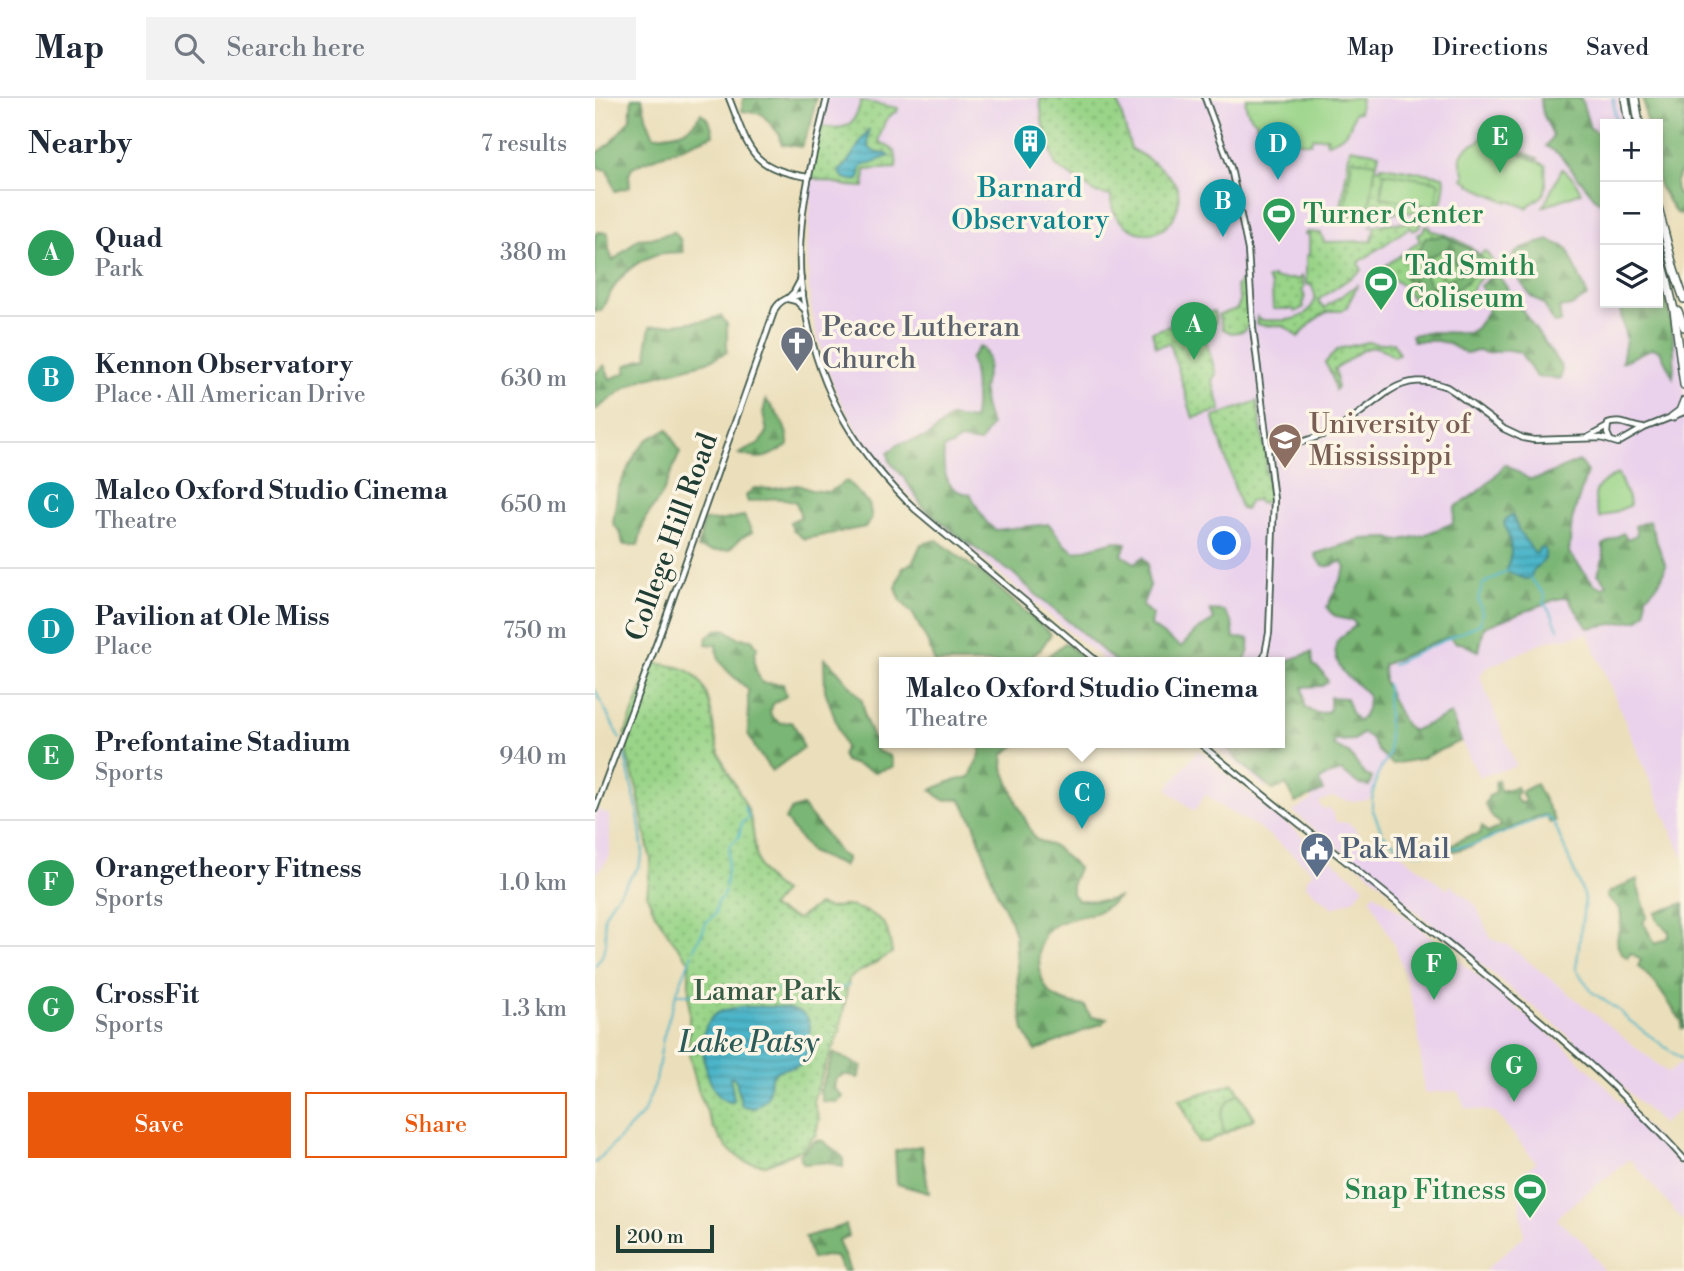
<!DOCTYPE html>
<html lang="en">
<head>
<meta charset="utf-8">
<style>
	body { margin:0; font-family:"Libre Bodoni",serif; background:#f2f2f3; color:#1f2937 }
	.controls { position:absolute; right:21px; top:21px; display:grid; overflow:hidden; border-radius:0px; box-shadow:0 4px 10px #0003 }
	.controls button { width:63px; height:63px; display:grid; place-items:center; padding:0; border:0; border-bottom:2px solid #e0e1e3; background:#fff; color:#1f2937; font:35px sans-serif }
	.scale { position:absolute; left:21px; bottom:18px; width:98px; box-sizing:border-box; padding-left:7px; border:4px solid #1f3d34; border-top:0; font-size:19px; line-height:24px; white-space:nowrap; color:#1f3d34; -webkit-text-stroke:5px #fcf5e5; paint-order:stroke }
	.you { position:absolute; left:630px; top:446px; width:24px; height:24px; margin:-18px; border:5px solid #fff; border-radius:50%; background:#1a73e8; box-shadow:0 0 0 10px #1a73e833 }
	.badge { display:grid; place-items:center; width:46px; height:46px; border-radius:50%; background:#ea580c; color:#fff; font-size:23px; font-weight:700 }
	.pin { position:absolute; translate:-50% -58px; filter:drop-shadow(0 2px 4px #0008) }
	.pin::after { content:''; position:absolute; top:37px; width:24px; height:21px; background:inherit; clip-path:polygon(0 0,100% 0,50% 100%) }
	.popup { position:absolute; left:284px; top:559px; width:406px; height:91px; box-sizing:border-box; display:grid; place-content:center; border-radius:0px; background:#fff; filter:drop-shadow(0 2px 5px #0005); font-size:23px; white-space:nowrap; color:#747a83 }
	.popup b { font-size:26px; color:#1f2937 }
	.popup::after { content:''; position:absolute; left:50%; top:100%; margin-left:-14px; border:14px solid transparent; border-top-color:#fff }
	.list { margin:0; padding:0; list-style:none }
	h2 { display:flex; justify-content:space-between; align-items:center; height:91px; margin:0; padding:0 28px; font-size:30px }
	h2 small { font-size:23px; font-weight:400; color:#747a83 }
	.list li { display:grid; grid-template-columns:46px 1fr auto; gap:21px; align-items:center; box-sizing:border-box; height:126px; padding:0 28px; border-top:2px solid #e0e1e3 }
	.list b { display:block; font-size:26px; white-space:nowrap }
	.list p { margin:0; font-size:23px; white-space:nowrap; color:#747a83 }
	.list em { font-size:23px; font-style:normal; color:#747a83 }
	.actions { display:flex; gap:14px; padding:21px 28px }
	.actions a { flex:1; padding:16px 0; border:2px solid #ea580c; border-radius:0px; text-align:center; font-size:24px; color:#ea580c }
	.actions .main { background:#ea580c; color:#fff }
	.icon { flex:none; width:38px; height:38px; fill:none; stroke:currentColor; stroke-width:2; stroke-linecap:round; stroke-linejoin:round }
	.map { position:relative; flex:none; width:1089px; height:1173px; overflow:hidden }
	header { display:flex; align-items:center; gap:42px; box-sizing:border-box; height:98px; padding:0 35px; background:#fff; border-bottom:2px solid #e0e1e3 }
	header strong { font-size:33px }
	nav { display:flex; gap:38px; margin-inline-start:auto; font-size:24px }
	.search { width:490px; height:63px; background:#f2f2f3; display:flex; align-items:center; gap:18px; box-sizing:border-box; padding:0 24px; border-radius:0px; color:#747a83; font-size:26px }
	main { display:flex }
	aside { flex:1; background:#fff }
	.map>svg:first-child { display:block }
</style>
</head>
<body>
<header>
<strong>Map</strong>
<div class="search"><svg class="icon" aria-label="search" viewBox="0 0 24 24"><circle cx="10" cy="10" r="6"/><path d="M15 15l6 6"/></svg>Search here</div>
<nav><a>Map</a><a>Directions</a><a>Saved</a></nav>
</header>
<main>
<aside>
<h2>Nearby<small>7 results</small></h2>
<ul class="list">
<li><span class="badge" style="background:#2e9e5b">A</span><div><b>Quad</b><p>Park</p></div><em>380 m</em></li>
<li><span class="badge" style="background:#0f9aa8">B</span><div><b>Kennon Observatory</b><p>Place · All American Drive</p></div><em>630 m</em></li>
<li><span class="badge" style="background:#0f9aa8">C</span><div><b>Malco Oxford Studio Cinema</b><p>Theatre</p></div><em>650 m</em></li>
<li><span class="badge" style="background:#0f9aa8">D</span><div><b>Pavilion at Ole Miss</b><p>Place</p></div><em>750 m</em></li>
<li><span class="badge" style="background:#2e9e5b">E</span><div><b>Prefontaine Stadium</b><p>Sports</p></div><em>940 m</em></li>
<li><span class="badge" style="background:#2e9e5b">F</span><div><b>Orangetheory Fitness</b><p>Sports</p></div><em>1.0 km</em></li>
<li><span class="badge" style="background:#2e9e5b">G</span><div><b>CrossFit</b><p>Sports</p></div><em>1.3 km</em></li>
</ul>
<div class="actions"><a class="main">Save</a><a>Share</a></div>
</aside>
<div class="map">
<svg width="1089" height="1173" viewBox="0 0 1089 1173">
	<defs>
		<pattern id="green-dots" width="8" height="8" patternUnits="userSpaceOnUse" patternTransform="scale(1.75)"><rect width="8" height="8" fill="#99d488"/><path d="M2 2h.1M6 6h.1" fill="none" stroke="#7cad70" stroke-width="1.8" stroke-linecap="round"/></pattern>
		<pattern id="forest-firs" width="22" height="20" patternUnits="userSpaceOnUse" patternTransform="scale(1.75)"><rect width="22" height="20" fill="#7ab674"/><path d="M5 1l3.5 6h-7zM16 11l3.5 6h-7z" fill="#639560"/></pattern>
		<pattern id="cemetery-stones" width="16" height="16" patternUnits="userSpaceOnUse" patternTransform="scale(1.75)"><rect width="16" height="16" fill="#99d488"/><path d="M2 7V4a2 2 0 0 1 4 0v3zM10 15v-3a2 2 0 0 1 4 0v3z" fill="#7cad70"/></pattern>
		<pattern id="water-rules" width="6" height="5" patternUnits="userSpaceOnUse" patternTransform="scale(1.75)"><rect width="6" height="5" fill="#4bb5c9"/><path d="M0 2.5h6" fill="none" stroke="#3e94a4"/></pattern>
	</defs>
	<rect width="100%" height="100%" fill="#fcf5e5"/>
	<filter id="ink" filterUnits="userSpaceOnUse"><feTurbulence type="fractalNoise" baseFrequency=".0143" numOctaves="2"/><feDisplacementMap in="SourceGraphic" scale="14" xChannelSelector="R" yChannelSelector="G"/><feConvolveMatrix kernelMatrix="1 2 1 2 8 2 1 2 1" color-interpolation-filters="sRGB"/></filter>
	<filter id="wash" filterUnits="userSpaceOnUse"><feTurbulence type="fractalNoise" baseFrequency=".00686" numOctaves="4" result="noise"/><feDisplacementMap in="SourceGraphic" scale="28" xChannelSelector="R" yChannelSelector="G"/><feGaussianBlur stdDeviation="1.57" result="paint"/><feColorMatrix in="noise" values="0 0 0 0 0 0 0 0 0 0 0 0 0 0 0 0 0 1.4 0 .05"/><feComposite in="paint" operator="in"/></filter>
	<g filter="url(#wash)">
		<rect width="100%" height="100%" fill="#ebdfbb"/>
		<g fill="#ead1ec">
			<path d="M230 0H1023L1028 26H1010V205H1063V195L1089 253V757L1087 758 993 536 954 542 891 570 885 578 921 668 884 679 866 643 792 664 783 680 775 700 772 702 759 704 737 699 724 704 727 710 736 711 741 724 754 725 759 730 769 745 784 740 852 791 856 787 881 807 896 841 913 847 1073 975 1086 965 1089 969V1008L1067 1026 999 961 967 932 718 730 698 713 717 702 708 681 692 689H669L614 645H685V565H512L333 416 297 380 271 348 242 296 235 278 221 234 215 203 212 151 216 103 210 84Z"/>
			<path d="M603 652 612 658 624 671 769 788 760 801 738 810 711 788 712 781 718 773 665 730 628 710 611 696 599 713 572 691Z"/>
			<path d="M0 710 14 717 15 749 13 761 0 778Z"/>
			<path d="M779 795 804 813 971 950 1009 986 1059 1038 1089 1070V1124L1035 1061 965 1116 962 1122 989 1144 1009 1173H889L929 1138 924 1098 926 1077 941 1064 900 1014 870 1010 863 993 829 995 823 931 817 903 802 853 775 800Z"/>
		</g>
		<g fill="url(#green-dots)" stroke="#5c885e" stroke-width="2">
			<path d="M445 0H522L536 51C550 58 575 74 582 89 584 94 584 100 583 105 579 134 552 144 530 127 520 120 516 110 516 98L501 95 461 68 453 45 447 22Z"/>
			<path d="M266 3 303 10 302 14 298 15 290 23 284 41 286 46C299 49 303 56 301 70L270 72 269 89 253 88 214 79 226 28C251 33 259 29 266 3Z"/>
			<path d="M755 50 784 55 781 70 786 71V68L848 78 850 82C848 95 849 109 837 114L795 115 784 117 785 113 798 112V110H786L784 105 781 104 780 118C768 121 759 123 748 117L746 111Z"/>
			<path d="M816 124H826L824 130 818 133 815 129 763 165 767 172 723 202 729 210 762 187C761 193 754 201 752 210L745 213C728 210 716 226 703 239 686 221 681 231 661 226L662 219 664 222C682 222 707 226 717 208 722 200 720 193 715 186L713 187 711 185V158L714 157V137L710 136 712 134 726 135 729 144 777 143 780 128H774L796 125H815Z"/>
			<path d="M830 128 835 129 834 132C854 137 869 143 885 157L889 153 891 154 899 165 898 171C886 179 879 185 874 198L821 205 820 208C814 192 807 183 789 179L790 168 825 143 822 137 828 133Z"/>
			<path d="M707 178 709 190 707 192 710 199 708 207 709 209 700 214 698 211H678L677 190 672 181 678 179 679 181H705V179Z"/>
			<path d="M646 182 653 197 655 225 649 233 636 235 628 231 623 217 642 211 645 203 641 188Z"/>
			<path d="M619 213 621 224 607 229 621 276 617 282 626 312 598 320 575 245 561 249 557 234Z"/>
			<path d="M773 244 784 246 798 244 804 256 799 259C794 256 789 251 784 250 770 244 751 266 739 271L741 275 742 289 740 292 736 275 730 265 743 251Z"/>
			<path d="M662 303 672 365 670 366 675 404 664 405 662 401 654 404 650 412 646 411 619 321V319Z"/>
			<path d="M61 565C75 568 92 568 101 579 119 598 116 628 123 651 130 673 143 689 152 710 160 727 158 750 164 768 169 780 178 787 188 794L175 810 202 821 223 807C239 813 236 808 250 808 258 808 265 811 272 814 294 824 293 833 297 855L254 880 245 933 229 971 218 1003 224 1020 221 1036 208 1051 171 1067 150 1064 132 1050 118 1029 103 992 94 956V863L76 840 60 815 52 797 56 762 50 735 42 691 33 661 30 636 56 566Z"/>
			<path d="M639 985 660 1020 612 1044H603L598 1034V1029L584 1001 592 1000Z"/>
		</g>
		<g fill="url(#forest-firs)" stroke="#4c7a54" stroke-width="2">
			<path d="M37 0H47L52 22 59 38C82 36 93 36 106 15 113 20 118 28 118 37L37 69 34 77 35 89 20 93 13 72 3 70 0 57 16 45 35 21Z"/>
			<path d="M148 0H221L216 26 206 49 187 46 185 42 186 38 167 16 147 13Z"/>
			<path d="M945 0H986L995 30 1004 36 1010 44V109L999 99 965 57 951 48 958 38 948 16Z"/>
			<path d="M1048 0H1089V69L1080 85 1081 93 1089 103V118L1080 114 1064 88 1063 84V26H1052Z"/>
			<path d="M3 134 13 135 14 151 18 163 43 141 56 140 79 134 85 141 88 154C79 155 68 154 60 157 31 167 18 187 6 213H0V137Z"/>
			<path d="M849 138 881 154 892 165C879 176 862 196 845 197 836 198 831 196 822 199L810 179 829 172 836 188 854 150 825 163 824 154 830 140Z"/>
			<path d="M954 142 972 150 993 198 976 208 964 210 966 224 959 225 949 207 935 197 913 166 920 155 933 148Z"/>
			<path d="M1063 169C1072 205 1083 242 1078 279L1065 253 1058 250 1027 264 1031 241 1025 211 1027 205H1063Z"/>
			<path d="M904 178 967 270 966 281 941 279 925 254 913 252 891 255 883 253 870 255 852 245 842 243H818L816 237 837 234 873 235 881 230 892 214 894 202 885 188 894 180Z"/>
			<path d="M126 218 132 226V254L112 264 49 281 32 289 0 312V276L9 267 15 281 30 275V268L53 259 52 245 55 229 113 222Z"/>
			<path d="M385 248C401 261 388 278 388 295 388 307 391 317 396 327L385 345 364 342 357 348 349 350C348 365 347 385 363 393 367 395 371 395 375 396 383 409 388 425 401 432L454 426 470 447 480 454 520 443 531 445 527 457 540 465 548 459 553 466 552 476 555 488 547 508 558 517 556 528 586 549 601 533 619 522 615 512 629 513 637 524 639 540 654 541C655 549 653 558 648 565H522L484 532 447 502 419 476 371 444 328 409 308 378 295 364 293 355 303 346 333 339 355 319 378 322C382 309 380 274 375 261Z"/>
			<path d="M171 302C182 315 194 330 193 348 172 360 168 363 144 356L166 344 172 334 168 315Z"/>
			<path d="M73 331 85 354 67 397 50 421 43 447H28L26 436 18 425 23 391 40 357 52 342Z"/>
			<path d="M984 363 992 374 977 422 974 455 999 486 1008 490 1012 486 1003 476 1008 461V447L1028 435 1032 441 1042 437 1040 428 1054 423 1070 466C1070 481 1061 489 1051 498V514L1043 522 993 530 972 499 959 502 889 529 884 553 866 545H861L854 539 837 545 788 567 789 583 798 604 810 627 817 633 856 616 866 643 825 661 797 666 783 653 776 641 768 635 759 642 740 643 738 647 755 656 769 676 777 680 774 688 764 686 746 673 729 679 724 683 728 693 700 705 694 691 690 687 678 692 643 663 629 645H685V594L690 592 689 586 685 585V565L717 554 718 566 727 574 733 583 727 588 708 589 710 609C720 615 724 618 735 612V599L751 600 756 614 763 623C769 620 770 616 772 610 772 608 773 601 773 599 769 586 744 581 741 557 740 551 740 546 744 541 749 536 756 532 761 527L757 522C746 521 737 519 732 509L751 470 747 463C733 470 726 472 720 456L767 441 795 440 802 443 829 437 858 425 860 409C882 396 894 386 910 366L934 381 944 380Z"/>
			<path d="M252 383 274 406 277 420 270 429 209 441 199 433 195 424 206 419 201 404C185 398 169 401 153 404L151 398 159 390 177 391 203 387 216 392 233 394Z"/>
			<path d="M149 418 157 434 146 440 134 452 117 453 103 450 109 422 124 423Z"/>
			<path d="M342 442 392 480 456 536 445 552 429 565H340L332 543 318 516 306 503 301 490 308 470 318 464 326 446Z"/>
			<path d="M130 531 143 540 157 541 162 549C157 563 160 572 167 585L188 586 191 598 178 606 175 614 177 619 185 625 197 624 204 636 208 650 177 673 162 653 153 636V591C138 578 122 568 121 547L111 546 112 539 121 532Z"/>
			<path d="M470 545 495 565H444Z"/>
			<path d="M229 560C235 563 264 597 267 603 269 608 269 615 270 620 274 631 279 641 282 653L295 658 298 669 280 674 250 663 247 657 250 650 230 592Z"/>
			<path d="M385 645H424L409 656 408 669 422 705 440 741 460 749 483 770 477 785V796L482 802 510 803 525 799C517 804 510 811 502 814 474 823 444 821 444 859 444 866 445 874 447 881 454 902 471 905 490 908L496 919 512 920 508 925 440 953 429 933 424 902 420 837 415 821 400 790 379 725 365 701 348 702 336 692 354 684 375 679 386 654Z"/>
			<path d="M903 682 904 690 906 693 921 689 923 694 920 696 922 703 929 706 930 702 926 694 941 686 960 723 955 725 951 717 942 719 876 748 859 753 856 747 871 739 885 736 887 728 893 735 906 728 905 725 898 720 890 706 894 698 901 695 900 684Z"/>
			<path d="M207 708 230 735 244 755 252 760 248 768 215 754 190 721 196 712Z"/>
			<path d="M1042 781C1042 796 1051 805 1052 819L1048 824 1060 846 1071 841 1074 838V833L1064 825 1060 815 1089 805V931L1086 930 1087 924 1060 885 1043 868 1046 862 1036 855 1032 860C1010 843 1033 828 1024 811 1022 807 1015 803 1012 799L1013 795Z"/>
			<path d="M239 955 267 969 263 980C253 976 249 975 241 981L240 991 248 999 242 1004 227 1003 225 992Z"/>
			<path d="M221 1042 228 1043C234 1049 242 1053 248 1060V1069L234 1064 209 1066 204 1057Z"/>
			<path d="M326 1048 334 1095 302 1086 300 1053Z"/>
			<path d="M251 1127 254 1138 243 1142 255 1173H248L241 1159 230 1158 217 1161 210 1139Z"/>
		</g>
		<path fill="url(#cemetery-stones)" stroke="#5c885e" stroke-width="2" d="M854 150 866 175 836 189 825 163Z"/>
		<g fill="#99d488" stroke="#5c885e" stroke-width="2">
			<path d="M651 0H766L764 14 759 15C756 32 748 41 732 45L731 41 733 40 732 39 717 40 716 45 697 43 696 46 691 45V42L673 38 674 33 661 27 662 24C654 18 649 11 651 0Z"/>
			<path d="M887 39 916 52 917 50 896 41 924 51V52L944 61 923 53V55L951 67C948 78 956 90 945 100 940 104 936 104 932 110L913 102 912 104 875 87 876 85 868 81 870 77C861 59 866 50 885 43Z"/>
			<path d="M757 61 781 65 773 118 750 114Z"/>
			<path d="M967 71 978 80 986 94 948 109Z"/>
			<path d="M789 75 844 84 840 109 786 99Z"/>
			<path d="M1023 376 1035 405 1034 408 1005 420C995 396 999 386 1023 376Z"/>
			<path d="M644 995 659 1020 630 1035C622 1016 627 1006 644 995Z"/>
		</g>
		<g fill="url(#water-rules)" stroke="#35797e" stroke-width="2">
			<path d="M274 31C273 42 270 53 284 55 295 57 285 52 295 58L269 67 266 70 264 82C256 83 247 81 244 73L250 68Z"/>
			<path d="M917 417 924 433 940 456 942 455 944 450H948L950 452V461L939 472 935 480 931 481 925 479 912 473C912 467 915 462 916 455 916 446 913 434 909 425L911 421Z"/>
			<path d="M147 909C164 909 208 905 214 924 216 929 215 935 214 940 213 949 214 960 206 966 198 972 188 968 181 974 172 980 176 991 172 999 169 1003 164 1007 160 1010L147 1008 141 983 138 979H135L139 1001 137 1004C114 1004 104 952 109 934 111 927 115 920 121 916 128 911 139 910 147 909Z"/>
		</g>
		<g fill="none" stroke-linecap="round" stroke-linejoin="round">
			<g stroke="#4bb5c9" stroke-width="2">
				<path d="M1018 0 1021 26"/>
				<path d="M1010 87V91"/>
				<path d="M1063 191 1064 194"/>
				<path d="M935 480 950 497 949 505 958 518 963 531"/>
				<path d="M797 567 808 561 885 526 887 514 883 501 888 486 912 473"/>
				<path d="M0 592 25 641"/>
				<path d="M786 732 777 710V702L782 678 794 656 792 586"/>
				<path d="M788 736 807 752 821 755 834 754 881 746 951 718 959 725 990 800 981 871 997 894 1026 914 1031 920 1089 963"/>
				<path d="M130 789C132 775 132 762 135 747L144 739 147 724 154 720 149 708"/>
				<path d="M99 852C102 841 109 835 111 824L120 816 123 802 127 799 130 793"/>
				<path d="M0 868 7 858 11 843 9 819 17 804 44 768 48 755 43 715 27 646"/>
				<path d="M240 890H249L254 887"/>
				<path d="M82 896H114L187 892 200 893 225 892 232 890"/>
				<path d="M0 1065 48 1016 61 983 68 940 81 896 97 856"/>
			</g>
		</g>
	</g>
	<g filter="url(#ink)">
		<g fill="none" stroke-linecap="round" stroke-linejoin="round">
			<g stroke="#3e5548" stroke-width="8">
				<g id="secondary">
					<path d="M134 0C154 50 154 71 214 79"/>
					<path d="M232 0C219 55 203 111 205 168 205 184 208 200 211 216 225 295 263 357 321 412L504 565"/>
					<path d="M610 0 636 70 653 152 658 230 679 402 674 535 670 556 666 565"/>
					<path d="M193 200 199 194 206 181"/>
					<path d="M193 201 201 203 209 211"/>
					<path d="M992 340 1012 329"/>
					<path d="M1015 342 1012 335 1013 326C1024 321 1037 329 1048 330"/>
					<path d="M673 351 707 344 742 332 794 293C813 281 831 281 852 289L861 295 909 331 928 340 939 342 1006 340 1023 345 1049 330 1089 314"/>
					<path d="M604 645C680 706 756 768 832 829 922 902 1011 974 1089 1061"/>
					<path d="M0 711 68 528 180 211C186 200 197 199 208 196"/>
				</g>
			</g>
			<g stroke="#3e5548" stroke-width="10">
				<g id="highway">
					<path d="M1030 0 1034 26"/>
					<path d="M1040 0 1044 26"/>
					<path d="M1063 109 1079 172 1089 201"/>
					<path d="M1063 149 1073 185"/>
					<path d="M1072 182 1079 212 1089 287"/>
					<path d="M1083 213 1089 229"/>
					<path d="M1077 319 1085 313 1089 303"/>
				</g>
			</g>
			<use href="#secondary" stroke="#fff" stroke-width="4.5"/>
			<use href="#highway" stroke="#fff" stroke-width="7"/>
		</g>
	</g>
	<defs>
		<g id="building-pin" transform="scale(1.75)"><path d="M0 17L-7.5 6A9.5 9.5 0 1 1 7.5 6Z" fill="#0f9aa8" stroke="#fcf5e5"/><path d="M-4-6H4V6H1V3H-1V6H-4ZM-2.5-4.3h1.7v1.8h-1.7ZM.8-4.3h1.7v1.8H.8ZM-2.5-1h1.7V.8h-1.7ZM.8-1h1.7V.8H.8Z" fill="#fff"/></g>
		<g id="stadium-pin" transform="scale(1.75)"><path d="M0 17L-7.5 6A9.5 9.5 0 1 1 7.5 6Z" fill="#2e9e5b" stroke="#fcf5e5"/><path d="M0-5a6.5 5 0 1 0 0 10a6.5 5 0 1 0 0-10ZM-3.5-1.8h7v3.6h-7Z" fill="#fff"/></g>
		<g id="church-pin" transform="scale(1.75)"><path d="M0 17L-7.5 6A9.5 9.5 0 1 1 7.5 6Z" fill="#6b7280" stroke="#fcf5e5"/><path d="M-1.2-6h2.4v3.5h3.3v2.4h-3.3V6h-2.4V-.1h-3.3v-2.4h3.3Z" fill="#fff"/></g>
		<g id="university-pin" transform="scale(1.75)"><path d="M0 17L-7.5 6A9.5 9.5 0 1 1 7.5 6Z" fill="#8d6e63" stroke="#fcf5e5"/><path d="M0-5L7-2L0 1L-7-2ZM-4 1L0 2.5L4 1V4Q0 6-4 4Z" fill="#fff"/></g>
		<g id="civic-pin" transform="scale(1.75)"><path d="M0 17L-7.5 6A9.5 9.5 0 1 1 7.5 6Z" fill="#5c6f8a" stroke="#fcf5e5"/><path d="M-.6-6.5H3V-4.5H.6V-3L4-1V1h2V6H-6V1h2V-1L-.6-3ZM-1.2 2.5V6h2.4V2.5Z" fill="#fff"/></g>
	</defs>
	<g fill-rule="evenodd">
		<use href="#building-pin" x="435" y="43"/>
		<use href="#stadium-pin" x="684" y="116"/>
		<use href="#stadium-pin" x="786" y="184"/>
		<use href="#church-pin" x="202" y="245"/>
		<use href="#university-pin" x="690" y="342"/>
		<use href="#civic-pin" x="722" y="751"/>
		<use href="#stadium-pin" x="935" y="1092"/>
	</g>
	<g text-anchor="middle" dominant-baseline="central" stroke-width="7" stroke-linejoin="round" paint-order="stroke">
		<g font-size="28" fill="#0d838f" stroke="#fcf5e5">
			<text x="435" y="90">Barnard<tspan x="435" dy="32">Observatory</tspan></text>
		</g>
		<g font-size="28" fill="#27864d" stroke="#fcf5e5" text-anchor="start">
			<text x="708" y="116">Turner Center</text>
			<text x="810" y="168">Tad Smith<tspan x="810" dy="32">Coliseum</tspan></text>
			<text x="911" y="1092" text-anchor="end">Snap Fitness</text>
		</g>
		<g font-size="28" fill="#5b616d" stroke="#fcf5e5" text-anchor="start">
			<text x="227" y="229">Peace Lutheran<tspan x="227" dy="32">Church</tspan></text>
		</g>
		<g font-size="28" fill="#785e54" stroke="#fcf5e5" text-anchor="start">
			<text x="714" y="326">University of<tspan x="714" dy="32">Mississippi</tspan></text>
		</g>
		<g font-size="28" fill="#1f3d34" stroke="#fcf5e5">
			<text transform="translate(77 439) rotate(-70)">College Hill Road</text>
		</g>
		<g font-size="28" fill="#4e5e75" stroke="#fcf5e5" text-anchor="start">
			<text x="746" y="751">Pak Mail</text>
		</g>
		<g font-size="28" fill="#375b45" stroke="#fcf5e5">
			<text x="172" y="893">Lamar Park</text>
		</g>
		<g font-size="30" font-style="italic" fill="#2a5b59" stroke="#fcf5e5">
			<text x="154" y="945">Lake Patsy</text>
		</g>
	</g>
</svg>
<div class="controls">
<button>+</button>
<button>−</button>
<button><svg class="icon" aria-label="layers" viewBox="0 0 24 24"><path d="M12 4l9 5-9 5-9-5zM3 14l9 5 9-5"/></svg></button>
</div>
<div class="scale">200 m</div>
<div class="you"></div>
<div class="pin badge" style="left:599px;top:262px;background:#2e9e5b">A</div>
<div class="pin badge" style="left:628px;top:139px;background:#0f9aa8">B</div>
<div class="pin badge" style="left:487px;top:731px;background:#0f9aa8">C</div>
<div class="popup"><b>Malco Oxford Studio Cinema</b>Theatre</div>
<div class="pin badge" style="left:683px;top:82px;background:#0f9aa8">D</div>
<div class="pin badge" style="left:905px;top:75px;background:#2e9e5b">E</div>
<div class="pin badge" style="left:839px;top:902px;background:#2e9e5b">F</div>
<div class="pin badge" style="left:919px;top:1004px;background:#2e9e5b">G</div>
</div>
</main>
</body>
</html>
